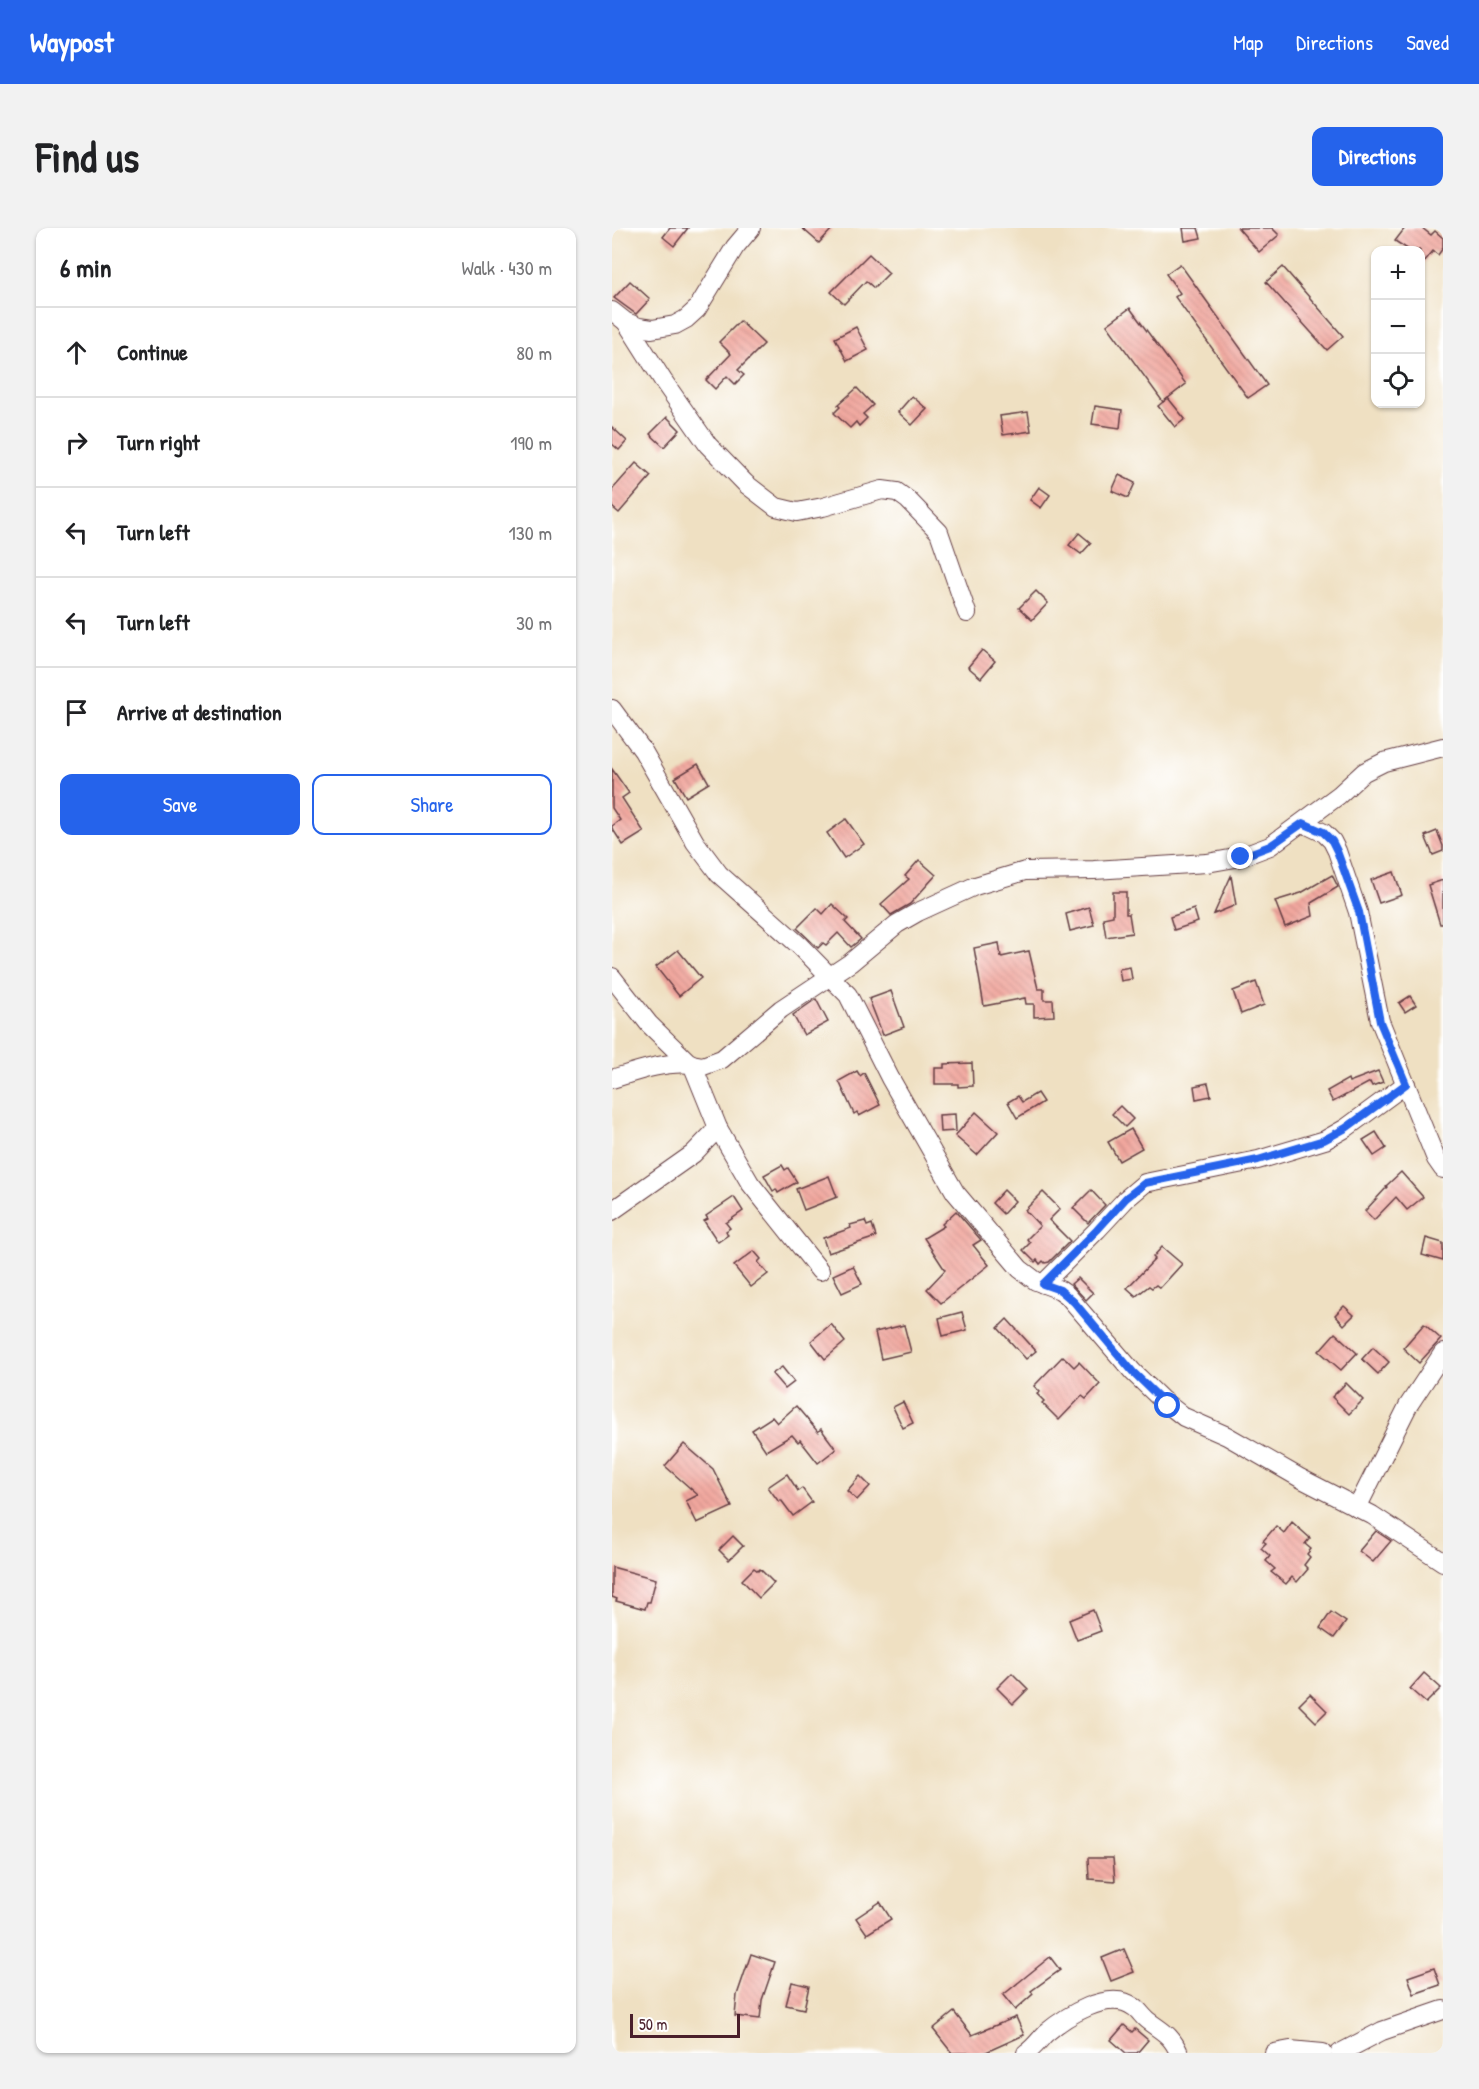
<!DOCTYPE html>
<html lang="en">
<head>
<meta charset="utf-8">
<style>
	body { margin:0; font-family:"Patrick Hand",sans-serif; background:#f2f2f2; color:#202124 }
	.controls { position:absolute; right:18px; top:18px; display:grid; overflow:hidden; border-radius:12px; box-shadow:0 2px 4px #0004 }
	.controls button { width:54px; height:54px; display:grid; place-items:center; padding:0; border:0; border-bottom:2px solid #e0e0e0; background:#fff; color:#202124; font:30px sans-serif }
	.scale { position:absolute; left:18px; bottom:15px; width:110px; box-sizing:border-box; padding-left:6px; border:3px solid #4a1f2b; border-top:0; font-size:16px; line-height:21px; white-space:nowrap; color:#4a1f2b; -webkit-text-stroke:4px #fff; paint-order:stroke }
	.stop { position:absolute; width:18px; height:18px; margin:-14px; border:4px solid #2563eb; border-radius:50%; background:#fff }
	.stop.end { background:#2563eb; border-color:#fff; box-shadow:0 2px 6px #0008 }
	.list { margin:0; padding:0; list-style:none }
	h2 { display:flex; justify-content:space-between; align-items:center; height:78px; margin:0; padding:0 24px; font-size:26px }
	h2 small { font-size:20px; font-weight:400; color:#757577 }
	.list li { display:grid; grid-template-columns:39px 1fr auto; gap:18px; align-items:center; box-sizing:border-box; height:90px; padding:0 24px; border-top:2px solid #e0e0e0 }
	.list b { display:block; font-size:22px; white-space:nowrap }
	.list em { font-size:20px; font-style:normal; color:#757577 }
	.actions { display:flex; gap:12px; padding:18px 24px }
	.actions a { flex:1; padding:14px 0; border:2px solid #2563eb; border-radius:12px; text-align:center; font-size:21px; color:#2563eb }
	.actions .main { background:#2563eb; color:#fff }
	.icon { flex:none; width:33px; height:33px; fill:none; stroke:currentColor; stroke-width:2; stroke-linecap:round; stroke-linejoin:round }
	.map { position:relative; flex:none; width:831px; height:1825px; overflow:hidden; border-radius:12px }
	header { display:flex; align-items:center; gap:36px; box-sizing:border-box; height:84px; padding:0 30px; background:#2563eb; color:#fff }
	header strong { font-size:28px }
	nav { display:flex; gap:33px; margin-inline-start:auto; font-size:21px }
	.intro { display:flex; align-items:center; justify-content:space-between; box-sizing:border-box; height:144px; padding:0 36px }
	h1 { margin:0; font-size:42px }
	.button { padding:15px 27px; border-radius:12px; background:#2563eb; color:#fff; font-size:21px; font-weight:700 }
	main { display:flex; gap:36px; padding:0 36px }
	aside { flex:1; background:#fff; border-radius:12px; box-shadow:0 2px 4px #0004 }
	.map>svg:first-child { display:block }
</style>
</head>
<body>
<header>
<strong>Waypost</strong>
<nav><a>Map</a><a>Directions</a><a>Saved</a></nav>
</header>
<div class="intro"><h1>Find us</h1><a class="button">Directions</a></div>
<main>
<aside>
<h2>6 min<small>Walk · 430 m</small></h2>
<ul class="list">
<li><svg class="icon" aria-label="ahead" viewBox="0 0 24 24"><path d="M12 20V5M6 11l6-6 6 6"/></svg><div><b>Continue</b></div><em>80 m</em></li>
<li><svg class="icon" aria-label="right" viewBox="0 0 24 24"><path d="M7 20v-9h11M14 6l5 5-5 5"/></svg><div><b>Turn right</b></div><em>190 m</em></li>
<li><svg class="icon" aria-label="left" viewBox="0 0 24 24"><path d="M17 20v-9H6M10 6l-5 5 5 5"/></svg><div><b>Turn left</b></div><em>130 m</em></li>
<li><svg class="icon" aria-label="left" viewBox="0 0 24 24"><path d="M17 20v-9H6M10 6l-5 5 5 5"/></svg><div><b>Turn left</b></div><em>30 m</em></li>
<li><svg class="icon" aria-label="arrive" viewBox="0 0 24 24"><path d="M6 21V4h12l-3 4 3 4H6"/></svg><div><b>Arrive at destination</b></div></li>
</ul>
<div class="actions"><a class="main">Save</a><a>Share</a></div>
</aside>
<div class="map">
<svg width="831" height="1825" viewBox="0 0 831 1825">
	<defs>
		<pattern id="building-back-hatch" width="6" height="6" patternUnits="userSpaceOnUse" patternTransform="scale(1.5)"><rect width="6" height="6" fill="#f1a79e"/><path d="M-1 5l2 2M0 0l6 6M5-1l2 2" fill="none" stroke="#d08f88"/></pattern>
	</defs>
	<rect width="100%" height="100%" fill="#fff"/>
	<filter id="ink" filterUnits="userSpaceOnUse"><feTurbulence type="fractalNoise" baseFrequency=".0167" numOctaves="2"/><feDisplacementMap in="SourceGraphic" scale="12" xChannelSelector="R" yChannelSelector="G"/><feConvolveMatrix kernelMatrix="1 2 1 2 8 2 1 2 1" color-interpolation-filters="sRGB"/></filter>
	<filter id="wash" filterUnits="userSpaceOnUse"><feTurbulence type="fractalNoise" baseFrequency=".008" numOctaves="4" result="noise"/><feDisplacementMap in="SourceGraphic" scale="24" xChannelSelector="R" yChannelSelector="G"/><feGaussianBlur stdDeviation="1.35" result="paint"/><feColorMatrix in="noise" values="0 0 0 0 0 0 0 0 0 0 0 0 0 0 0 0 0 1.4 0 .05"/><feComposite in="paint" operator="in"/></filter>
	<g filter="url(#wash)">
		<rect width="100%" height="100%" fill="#efe0c2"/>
		<g id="blocks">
			<g fill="url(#building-back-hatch)">
				<path d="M58 0H76L62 18 51 9Z"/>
				<path d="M190 0H221L207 15Z"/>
				<path d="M571 0H586L589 10 573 13Z"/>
				<path d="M626 0H660L667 7 647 24Z"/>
				<path d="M793 0H810L819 7 823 3 831 10V20L826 27 821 23 808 39V22H797L783 13Z"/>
				<path d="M257 26 277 45 262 60 254 53 232 76 219 64Z"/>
				<path d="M568 36 655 157 636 170 563 69 568 65 554 46Z"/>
				<path d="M671 39 731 108 715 122 654 54Z"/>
				<path d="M18 53 38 71 24 86 2 70Z"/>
				<path d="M518 80 574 156 551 174 495 97Z"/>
				<path d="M128 93 152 116 126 142 132 147 123 156 115 148 103 161 94 152 119 126 107 114Z"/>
				<path d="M244 99 256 122 235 133 223 110Z"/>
				<path d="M245 160 261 177 251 186 255 190 247 198 244 194 238 200 222 185 228 179 226 177Z"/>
				<path d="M300 168 315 181 300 197 286 184Z"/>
				<path d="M556 170 573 191 563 199 546 178Z"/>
				<path d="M483 178 510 182 508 200 480 196Z"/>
				<path d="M416 184 419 203 391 207 388 188Z"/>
				<path d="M55 189 68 202 52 219 38 206Z"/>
				<path d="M0 199 15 213 7 222 0 216Z"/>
				<path d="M24 235 39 248 7 285 0 279V262Z"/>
				<path d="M507 247 523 255 516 270 500 263Z"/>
				<path d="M427 259 438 267 429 280 418 272Z"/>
				<path d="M467 305 479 315 469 326 457 317Z"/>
				<path d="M424 363 436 375 420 392 407 380Z"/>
				<path d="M370 422 383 433 369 450 356 439Z"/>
				<path d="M86 536 97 555 74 569 63 550Z"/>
				<path d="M0 541 17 565 10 570 32 604 11 617 0 600V598L8 592 0 580Z"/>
				<path d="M234 591 252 616 232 630 215 605Z"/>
				<path d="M825 603 831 618V623L821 627 813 608Z"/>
				<path d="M307 632 324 647 298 676 279 687 269 676 297 651 293 648Z"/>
				<path d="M782 644 790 667 767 675 759 652Z"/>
				<path d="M720 647 726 659 699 675 701 688 673 699 663 673 689 665Z"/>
				<path d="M619 648 624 677 602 686Z"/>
				<path d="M831 652V696H828L816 657Z"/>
				<path d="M501 664H514V686H517L520 705 494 709 491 690 501 688Z"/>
				<path d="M220 676 236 691 233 694 249 711 239 719 226 705 214 717 211 715 206 720 185 700 205 680 211 686Z"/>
				<path d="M477 679 482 697 458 703 454 686Z"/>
				<path d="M582 681 586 694 562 702 558 689Z"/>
				<path d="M387 715 389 729 417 723 426 761H432V772H441L442 788 422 789V776H414L413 770 372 778 362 720Z"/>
				<path d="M66 722 89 750 67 768 44 739Z"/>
				<path d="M518 739 520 751 509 753 507 741Z"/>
				<path d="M644 754 652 777 629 786 621 763Z"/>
				<path d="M279 763 292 799 271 807 257 771Z"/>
				<path d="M798 768 804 777 793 784 787 775Z"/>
				<path d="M204 771 216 794 192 807 181 787Z"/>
				<path d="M360 835 361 858 346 859V856H323V840H332V836Z"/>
				<path d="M245 843 248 848 252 845 268 877 247 888 245 884 242 886 227 853Z"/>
				<path d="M766 843 771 854 760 858 758 854 721 874 715 863 736 851 737 854Z"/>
				<path d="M596 855 599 868 584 871 582 858Z"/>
				<path d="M425 865 431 874 405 890 396 874 406 868 410 874Z"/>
				<path d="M508 878 521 891 513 899 500 886Z"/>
				<path d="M364 884 386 904 365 927 343 908Z"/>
				<path d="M343 886 344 903 328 904 327 887Z"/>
				<path d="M519 901 530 920 507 933 496 914Z"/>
				<path d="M764 904 774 920 762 928 751 912Z"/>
				<path d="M170 937 173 942 176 940 185 954 166 965 164 961 161 963 152 947Z"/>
				<path d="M789 944 811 969 795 982 784 969 762 992 753 983 775 959 774 958Z"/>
				<path d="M217 948 225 969 192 982 184 961Z"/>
				<path d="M392 962 403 973 391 986 380 975Z"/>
				<path d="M479 962 493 977 476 995 461 980Z"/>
				<path d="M431 964 448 981 437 992 458 1013 437 1034 433 1035 431 1033 428 1036 425 1032 423 1034 411 1022 418 1015 415 1011 428 998 413 982Z"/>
				<path d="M122 969 131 983 114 995 118 1000 114 1003 116 1007 106 1014 92 993 96 991 94 988Z"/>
				<path d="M344 983 369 1012 361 1017 377 1037 329 1075 315 1061 333 1042 312 1010 332 998 330 996Z"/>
				<path d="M253 993 255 998 260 996 264 1009 216 1025 211 1010 239 1000 238 997Z"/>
				<path d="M814 1010 831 1015V1033L810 1027Z"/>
				<path d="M550 1019 570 1036 548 1060 544 1057 540 1060 537 1058 524 1068 515 1060 543 1031 541 1029Z"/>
				<path d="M142 1023 149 1031 146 1034 156 1046 139 1059 122 1038Z"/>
				<path d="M241 1038 250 1056 230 1065 221 1047Z"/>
				<path d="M466 1050 481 1065 474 1072 459 1056Z"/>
				<path d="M732 1078 742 1087 732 1097 723 1087Z"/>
				<path d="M350 1084 355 1102 331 1108 327 1090Z"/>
				<path d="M395 1091 424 1123 414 1131 386 1100Z"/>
				<path d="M219 1096 233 1114 213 1131 199 1113Z"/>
				<path d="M812 1096 829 1111 807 1135 791 1120Z"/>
				<path d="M292 1097 299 1124 269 1131 263 1104Z"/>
				<path d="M723 1105 745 1125 729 1142 707 1123Z"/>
				<path d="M761 1119 777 1134 766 1146 750 1131Z"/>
				<path d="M451 1128 462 1139 467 1134 488 1156 474 1171 470 1168 447 1192 430 1175 432 1173 425 1166 428 1164 422 1158Z"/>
				<path d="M170 1139 182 1154 173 1161 160 1146Z"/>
				<path d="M734 1155 751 1172 737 1186 720 1169Z"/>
				<path d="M291 1174 301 1195 291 1200 281 1179Z"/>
				<path d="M184 1178 206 1204 209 1201 224 1221 206 1235 188 1212 186 1214 180 1207 154 1223 140 1202 160 1189 165 1195Z"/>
				<path d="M72 1216 101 1241 120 1279 85 1295 74 1273 86 1267 53 1238Z"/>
				<path d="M175 1246 186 1263 190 1260 200 1274 181 1288 169 1272 167 1274 156 1259Z"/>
				<path d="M248 1248 258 1258 245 1272 235 1263Z"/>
				<path d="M680 1294 698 1310 693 1316 699 1321 695 1326 698 1329 692 1337 696 1341 685 1354 680 1349 674 1356 659 1344 663 1341 654 1333 658 1328 649 1320 654 1315 651 1313 664 1298 672 1305Z"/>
				<path d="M764 1303 779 1313 761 1334 747 1323Z"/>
				<path d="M121 1308 131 1318 117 1332 107 1322Z"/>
				<path d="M0 1339 44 1351 38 1374H35L33 1381 4 1373 5 1371 0 1369Z"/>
				<path d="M142 1340 146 1343 148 1341 162 1355 147 1370 130 1352Z"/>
				<path d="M481 1382 489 1403 465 1412 457 1392Z"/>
				<path d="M719 1384 734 1394 722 1410 708 1400Z"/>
				<path d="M400 1445 416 1461 401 1476 385 1460Z"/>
				<path d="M812 1445 829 1460 814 1475 798 1461Z"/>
				<path d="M698 1466 715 1483 704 1494 687 1477Z"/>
				<path d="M476 1630H501L503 1653 477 1651Z"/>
				<path d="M268 1674 279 1691 255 1706 244 1690Z"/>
				<path d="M512 1721 522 1744 499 1753 490 1730Z"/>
				<path d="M139 1726 163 1734 150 1772 148 1791 123 1788 125 1767Z"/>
				<path d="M438 1729 448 1742 419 1763 421 1766 403 1782 391 1767Z"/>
				<path d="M822 1740 828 1757 802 1766 796 1749Z"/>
				<path d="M180 1754 197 1758 192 1781 174 1777Z"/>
				<path d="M342 1784 360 1807 404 1789 412 1807 372 1825H340L321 1801Z"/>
				<path d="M512 1797 520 1804 523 1801 536 1812 525 1825H514L499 1812Z"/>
			</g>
		</g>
	</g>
	<g filter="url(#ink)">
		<use href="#blocks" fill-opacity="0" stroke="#633c42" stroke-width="1.5"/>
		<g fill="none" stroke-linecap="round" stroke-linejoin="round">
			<g stroke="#633c42" stroke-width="20">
				<g id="minor">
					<path d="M0 83 14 94 27 99 40 101 63 97 74 91 85 81 123 19 139 0"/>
					<path d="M14 94 52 154 96 217 134 256 164 279 185 284 211 279 270 262 285 264 296 272 327 304 355 385"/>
					<path d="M0 481 31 523 83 614 107 646 189 719 236 767 278 850 343 964 408 1041 424 1053 448 1062 455 1067 521 1144 549 1171 572 1189 615 1208 688 1250 760 1287 831 1334"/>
					<path d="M691 595 712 605 720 613 725 623 746 684 768 793 824 931 831 941"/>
					<path d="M0 749 37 796 75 833 80 836 91 838 110 831 169 781 238 735 285 696 306 684 363 658 413 643 482 642 595 635 629 629 658 618 727 567 752 544 772 534 831 519"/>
					<path d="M0 851C25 843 53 833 80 836L106 900 138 955 208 1043"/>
					<path d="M0 983 81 926 106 900"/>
					<path d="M431 1056 485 1002 514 971 533 955 646 932 713 912 734 900 794 856"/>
					<path d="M745 1280 796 1178 831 1125"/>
					<path d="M414 1825C422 1820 427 1812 434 1805 453 1789 497 1760 522 1779 527 1782 530 1788 535 1792 550 1804 559 1806 567 1825"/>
					<path d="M662 1825 678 1822 711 1825"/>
					<path d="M728 1825 770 1803 831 1782"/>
				</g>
			</g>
			<use href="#minor" stroke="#fff" stroke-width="18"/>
		</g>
	</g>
	<g fill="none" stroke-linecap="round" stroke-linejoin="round" filter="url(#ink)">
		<path stroke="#2563eb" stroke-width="8" d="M556 1178 521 1144 462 1074 448 1062 431 1056 485 1002 514 970 533 955 646 932 712 912 734 900 794 856 768 794 747 684 725 623 720 613 711 604 691 595 658 618 629 629"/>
	</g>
</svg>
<div class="controls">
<button>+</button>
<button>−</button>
<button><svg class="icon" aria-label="locate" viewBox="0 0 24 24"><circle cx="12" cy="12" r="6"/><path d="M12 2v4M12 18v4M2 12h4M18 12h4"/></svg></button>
</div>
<div class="scale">50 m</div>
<div class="stop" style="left:556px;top:1178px"></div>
<div class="stop end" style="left:629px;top:629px"></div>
</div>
</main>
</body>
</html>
